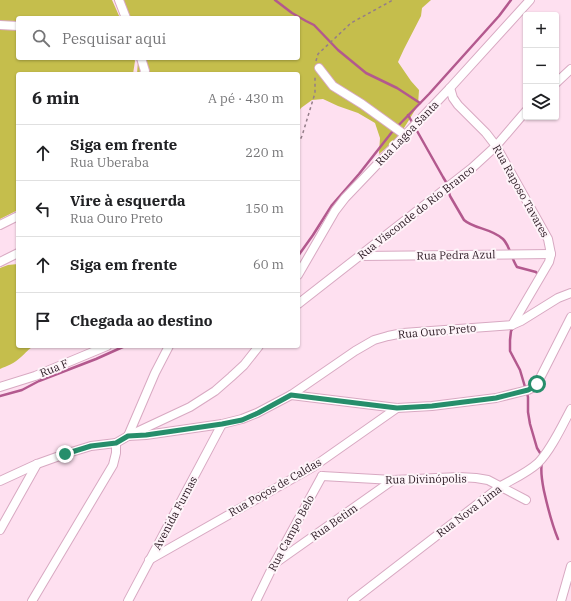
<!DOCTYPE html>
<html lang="pt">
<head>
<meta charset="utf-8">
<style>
	body { margin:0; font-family:"IBM Plex Serif",serif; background:#f6f6f6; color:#202124 }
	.controls { position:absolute; right:12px; top:12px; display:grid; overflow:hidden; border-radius:4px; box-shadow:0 1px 3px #0004 }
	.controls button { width:36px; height:36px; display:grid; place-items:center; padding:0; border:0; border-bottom:1px solid #e0e0e0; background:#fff; color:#202124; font:20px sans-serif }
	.stop { position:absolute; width:12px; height:12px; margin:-9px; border:3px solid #268e6b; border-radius:50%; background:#fff }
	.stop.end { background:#268e6b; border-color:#fff; box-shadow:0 1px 4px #0008 }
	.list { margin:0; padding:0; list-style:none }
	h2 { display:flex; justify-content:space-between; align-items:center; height:52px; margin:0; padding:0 16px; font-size:17px }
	h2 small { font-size:13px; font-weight:400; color:#757577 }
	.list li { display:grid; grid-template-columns:26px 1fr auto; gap:12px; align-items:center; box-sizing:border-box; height:56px; padding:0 16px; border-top:1px solid #e0e0e0 }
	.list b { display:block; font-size:15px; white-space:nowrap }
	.list p { margin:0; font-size:13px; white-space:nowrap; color:#757577 }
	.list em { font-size:13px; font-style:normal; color:#757577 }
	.icon { flex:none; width:22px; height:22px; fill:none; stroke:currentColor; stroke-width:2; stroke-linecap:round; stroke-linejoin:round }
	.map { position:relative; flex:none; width:571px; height:601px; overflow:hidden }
	.search { position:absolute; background:#fff; box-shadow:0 1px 3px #0004; left:16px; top:16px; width:284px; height:44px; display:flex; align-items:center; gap:10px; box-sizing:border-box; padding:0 14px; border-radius:4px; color:#757577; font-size:15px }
	.panel { position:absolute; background:#fff; box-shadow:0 1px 3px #0004; left:16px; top:72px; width:284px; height:276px; border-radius:4px }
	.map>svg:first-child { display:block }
</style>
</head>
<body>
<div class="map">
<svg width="571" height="601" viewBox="0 0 571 601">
	<rect width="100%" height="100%" fill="#fee0f0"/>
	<g fill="#c5be4c">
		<path d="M0 0H112L120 18H18V58H134L135 61 133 74H18V210L0 219Z"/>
		<path d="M121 0H431L422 8 421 16 404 49 398 62 411 81 419 90 418 105 409 120 397 139 379 154 380 138 375 123 358 113 338 106 323 99 312 100 301 108 298 113V74H137L138 61V58H298V18H127Z"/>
		<path d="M18 264V346H34C28 349 26 353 21 357 15 363 7 366 0 369V268L8 265Z"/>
	</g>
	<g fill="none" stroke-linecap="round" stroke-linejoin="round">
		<g stroke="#b3598e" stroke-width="2.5">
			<path d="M275 0 292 13 306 21 314 25 338 50 366 73 397 88 420 103"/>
			<path d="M408 115 443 177 446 182 450 196 464 220C474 229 491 228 503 239 510 246 511 258 517 267L536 272 539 276"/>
			<path d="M298 256 313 235 332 205 359 174 392 132 429 94 499 16 511 0"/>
			<path d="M514 326 511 331 510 340V351L520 370 528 397V412L530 424 537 448 542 456"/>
			<path d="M0 396 22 390 39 381 96 359 125 346"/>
			<path d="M542 462C540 472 542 481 544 491 548 509 551 522 558 539"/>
		</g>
		<g stroke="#d8a9c2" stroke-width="10">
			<g id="minor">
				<path d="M119 0 126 18"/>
				<path d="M0 25 18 26"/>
				<path d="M141 58 145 71 144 74"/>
				<path d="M319 68 333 86 362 104 405 135"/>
				<path d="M556 83 571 69"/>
				<path d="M450 88 453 98 458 105 486 133 496 146 548 239 551 254 549 262 512 325"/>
				<path d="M0 225 18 216"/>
				<path d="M360 256 551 254"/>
				<path d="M0 262 18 253"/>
				<path d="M298 275 335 211 345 198 450 88 530 0"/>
				<path d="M298 304 472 168 496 146 526 111"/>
				<path d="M0 387 35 376 107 346"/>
				<path d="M291 395 397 408 432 406 496 398 528 390 534 387 537 384 571 317"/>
				<path d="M128 436 146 435 222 424 242 419 257 413 291 395 355 351 374 340 388 336 403 333 512 325 521 321 558 298 571 293"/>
				<path d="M128 436 155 373 169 346"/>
				<path d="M322 476 393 480 459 477 476 478 488 480 526 500"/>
				<path d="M0 481 37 464 65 454 91 446 116 443 128 436 190 407 215 391 231 377 244 365 259 346"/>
				<path d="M0 530 37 464"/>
				<path d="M149 560 313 467 397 408"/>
				<path d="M274 564 393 480"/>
				<path d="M32 601 113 465 116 453V443"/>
				<path d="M128 601 222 424"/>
				<path d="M256 601 274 564 322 476"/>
				<path d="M352 601 501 486C513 479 527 473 538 463 551 450 562 426 571 409"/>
				<path d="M561 601 571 566"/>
			</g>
		</g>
		<g stroke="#947d89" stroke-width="1.5" stroke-dasharray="3 3" stroke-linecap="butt">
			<path d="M316 61 318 54 351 23 393 0"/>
			<path d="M298 144 302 136 315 93V76"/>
		</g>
		<use href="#minor" stroke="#fff" stroke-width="8"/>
	</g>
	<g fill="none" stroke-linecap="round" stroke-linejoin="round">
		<path stroke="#268e6b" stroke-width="5" d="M65 454 91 446 116 443 128 436 146 435 222 424 242 420 258 413 291 395 397 408 432 406 496 398 528 390 534 387 537 384"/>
	</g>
	<g text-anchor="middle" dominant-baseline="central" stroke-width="4" stroke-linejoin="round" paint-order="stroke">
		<g font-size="11" fill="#291821" stroke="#fef4f9">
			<text transform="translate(407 133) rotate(-46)">Rua Lagoa Santa</text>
			<text transform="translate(521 191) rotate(61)">Rua Raposo Tavares</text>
			<text transform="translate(416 212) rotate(-38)">Rua Visconde do Rio Branco</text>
			<text transform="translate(456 255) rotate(-1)">Rua Pedra Azul</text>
			<text transform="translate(437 331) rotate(-5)">Rua Ouro Preto</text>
			<text transform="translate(54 368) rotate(-22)">Rua F</text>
			<text transform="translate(426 479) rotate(-1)">Rua Divinópolis</text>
			<text transform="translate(275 487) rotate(-30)">Rua Poços de Caldas</text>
			<text transform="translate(469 511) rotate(-37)">Rua Nova Lima</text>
			<text transform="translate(175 513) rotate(-62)">Avenida Furnas</text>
			<text transform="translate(334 522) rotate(-35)">Rua Betim</text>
			<text transform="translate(291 533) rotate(-62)">Rua Campo Belo</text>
		</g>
	</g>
</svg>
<div class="controls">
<button>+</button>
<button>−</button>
<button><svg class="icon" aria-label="layers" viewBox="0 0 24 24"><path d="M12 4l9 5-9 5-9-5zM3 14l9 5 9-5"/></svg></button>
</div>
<div class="stop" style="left:537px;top:384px"></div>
<div class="stop end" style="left:65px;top:454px"></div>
<div class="search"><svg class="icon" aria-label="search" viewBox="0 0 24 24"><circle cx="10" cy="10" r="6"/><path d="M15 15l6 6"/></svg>Pesquisar aqui</div>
<section class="panel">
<h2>6 min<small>A pé · 430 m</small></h2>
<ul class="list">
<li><svg class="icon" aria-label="ahead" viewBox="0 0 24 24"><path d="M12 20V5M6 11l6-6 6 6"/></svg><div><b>Siga em frente</b><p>Rua Uberaba</p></div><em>220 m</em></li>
<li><svg class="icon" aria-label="left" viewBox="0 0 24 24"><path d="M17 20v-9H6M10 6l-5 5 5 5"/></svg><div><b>Vire à esquerda</b><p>Rua Ouro Preto</p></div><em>150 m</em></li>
<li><svg class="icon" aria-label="ahead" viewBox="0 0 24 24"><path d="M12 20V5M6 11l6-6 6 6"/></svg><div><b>Siga em frente</b></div><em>60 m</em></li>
<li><svg class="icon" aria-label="arrive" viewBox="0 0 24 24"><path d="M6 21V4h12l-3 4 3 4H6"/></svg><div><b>Chegada ao destino</b></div></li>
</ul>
</section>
</div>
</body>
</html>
